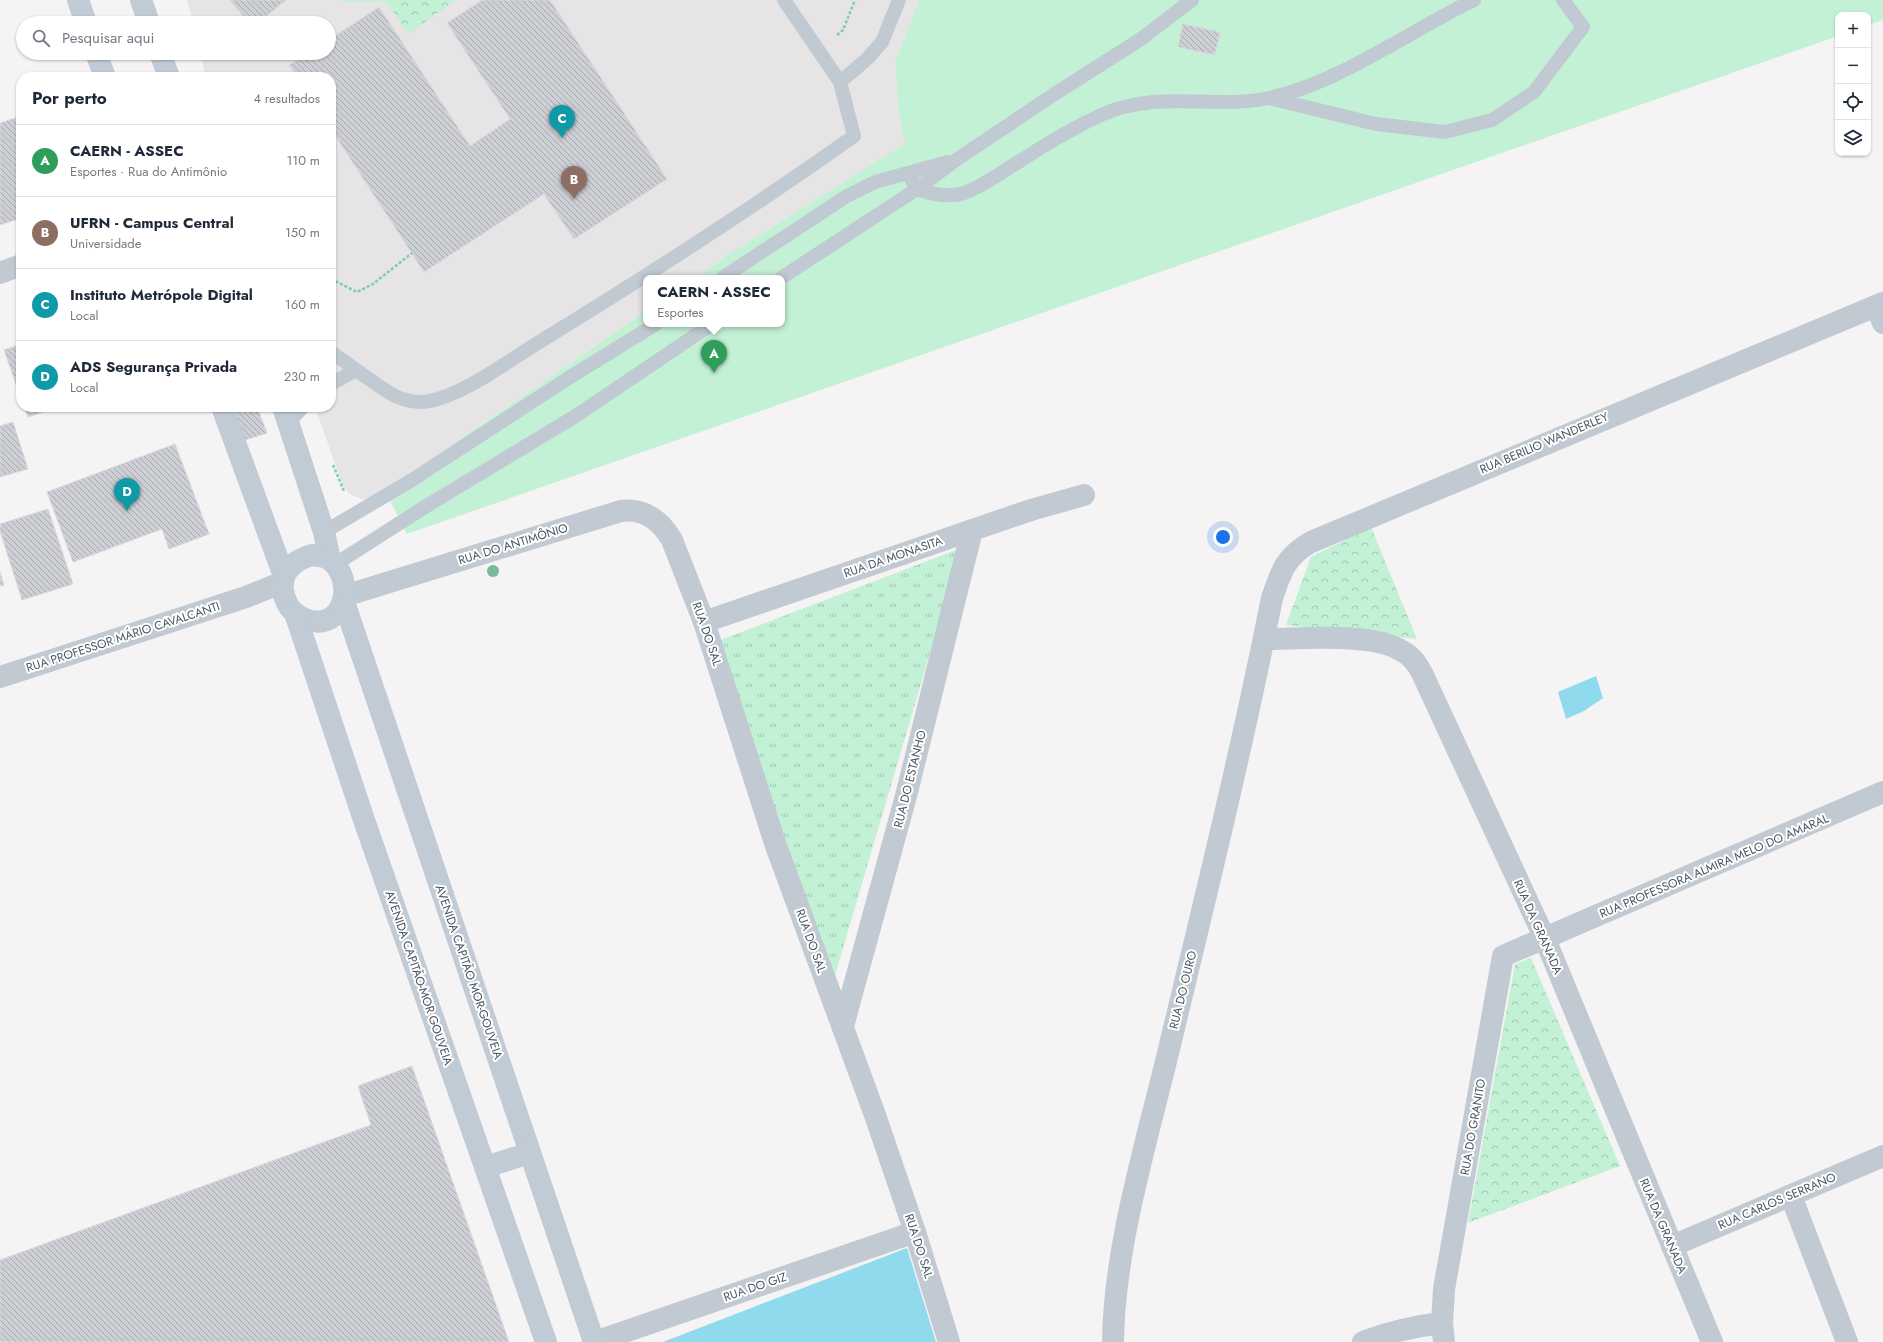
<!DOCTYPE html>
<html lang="pt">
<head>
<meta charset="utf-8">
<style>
	body { margin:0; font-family:Jost,sans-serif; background:#f2f2f3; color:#1f2937 }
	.controls { position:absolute; right:12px; top:12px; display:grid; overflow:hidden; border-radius:8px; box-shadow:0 1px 3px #0004 }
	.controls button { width:36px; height:36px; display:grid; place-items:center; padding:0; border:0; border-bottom:1px solid #e0e1e3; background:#fff; color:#1f2937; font:20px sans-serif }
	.you { position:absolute; left:1223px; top:537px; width:14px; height:14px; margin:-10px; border:3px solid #fff; border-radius:50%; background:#1a73e8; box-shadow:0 0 0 6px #1a73e833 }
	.badge { display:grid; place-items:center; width:26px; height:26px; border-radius:50%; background:#2563eb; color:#fff; font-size:13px; font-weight:700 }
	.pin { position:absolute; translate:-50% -33px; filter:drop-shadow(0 1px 2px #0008) }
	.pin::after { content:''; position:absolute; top:21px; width:14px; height:12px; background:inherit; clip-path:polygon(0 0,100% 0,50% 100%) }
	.popup { position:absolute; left:643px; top:275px; width:142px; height:52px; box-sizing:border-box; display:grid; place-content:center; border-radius:8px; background:#fff; filter:drop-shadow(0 1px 3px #0005); font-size:13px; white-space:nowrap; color:#747a83 }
	.popup b { font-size:15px; color:#1f2937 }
	.popup::after { content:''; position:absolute; left:50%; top:100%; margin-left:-8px; border:8px solid transparent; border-top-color:#fff }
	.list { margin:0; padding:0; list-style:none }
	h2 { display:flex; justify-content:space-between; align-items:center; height:52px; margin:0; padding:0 16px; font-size:17px }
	h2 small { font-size:13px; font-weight:400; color:#747a83 }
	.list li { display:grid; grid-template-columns:26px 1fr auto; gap:12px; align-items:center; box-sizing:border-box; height:72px; padding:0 16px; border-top:1px solid #e0e1e3 }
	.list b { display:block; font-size:15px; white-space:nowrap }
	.list p { margin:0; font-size:13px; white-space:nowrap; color:#747a83 }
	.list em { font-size:13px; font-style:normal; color:#747a83 }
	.icon { flex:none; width:22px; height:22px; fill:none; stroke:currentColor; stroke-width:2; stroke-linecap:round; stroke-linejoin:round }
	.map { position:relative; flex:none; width:1883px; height:1342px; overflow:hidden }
	.search { position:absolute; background:#fff; box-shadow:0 1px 3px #0004; left:16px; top:16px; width:320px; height:44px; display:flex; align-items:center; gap:10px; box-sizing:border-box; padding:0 14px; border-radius:22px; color:#747a83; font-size:15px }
	.panel { position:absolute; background:#fff; box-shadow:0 1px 3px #0004; left:16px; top:72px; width:320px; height:340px; border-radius:16px }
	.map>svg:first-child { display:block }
</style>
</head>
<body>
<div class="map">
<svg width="1883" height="1342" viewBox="0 0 1883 1342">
	<defs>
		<pattern id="grass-tufts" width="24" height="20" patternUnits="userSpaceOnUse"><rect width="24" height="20" fill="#c3f1d5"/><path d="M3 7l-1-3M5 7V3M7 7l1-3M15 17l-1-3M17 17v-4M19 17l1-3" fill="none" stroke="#a0c6b0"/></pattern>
		<pattern id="forest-crowns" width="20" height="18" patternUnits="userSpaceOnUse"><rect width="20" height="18" fill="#c3f1d5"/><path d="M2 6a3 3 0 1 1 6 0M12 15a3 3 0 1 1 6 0" fill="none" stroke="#a0c6b0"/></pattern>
		<pattern id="building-back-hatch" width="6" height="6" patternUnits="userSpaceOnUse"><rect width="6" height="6" fill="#cdcfd5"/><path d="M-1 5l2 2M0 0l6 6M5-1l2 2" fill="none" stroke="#a8abb0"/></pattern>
	</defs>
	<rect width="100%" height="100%" fill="#f5f3f3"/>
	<path fill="#e6e4e5" d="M187 0H919L895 63 899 116 906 144 729 254 695 278H646V311L385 491 372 498 361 499 348 493 342 483 315 407H331V77H206L200 53H329V23H193Z"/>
	<path fill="url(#grass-tufts)" d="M961 548 833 982 718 641Z"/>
	<g fill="url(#forest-crowns)">
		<path d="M343 0H456L408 34 386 1 340 2Z"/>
		<path d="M1371 527 1417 639 1286 625 1311 557Z"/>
		<path d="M1531 958 1620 1166 1468 1223 1515 964Z"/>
	</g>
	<path fill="#c3f1d5" d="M919 0H1883V20L1868 25V15H1838V36L407 534 385 491 646 311V324H782V278H695L729 254 905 144 899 116 895 63Z"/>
	<g fill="#90daee">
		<path d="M1596 676 1603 698 1584 711 1566 719 1558 692Z"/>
		<path d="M907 1248 936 1342H663Z"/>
	</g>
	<g fill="url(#building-back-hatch)" stroke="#d7d9de">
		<path d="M230 0H286L258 23H249Z"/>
		<path d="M482 0H550L667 179 574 239 544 194 424 272 331 129V77H297L289 65 308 53H329V40L379 7 470 146 510 119 447 23Z"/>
		<path d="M1183 24 1220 32 1215 55 1178 47Z"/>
		<path d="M21 116V218L0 225V123Z"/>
		<path d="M21 344V398L4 350Z"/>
		<path d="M24 407H57L28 417Z"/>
		<path d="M246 407H257L267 433 242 441 232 412Z"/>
		<path d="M13 422 28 469 0 477V426Z"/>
		<path d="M175 444 209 534 169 549 162 529 73 562 47 492Z"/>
		<path d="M48 509 73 584 22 600 0 531V524Z"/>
		<path d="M0 572 4 585 0 586Z"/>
		<path d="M412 1066 509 1342H0V1260L371 1125 358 1086Z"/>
	</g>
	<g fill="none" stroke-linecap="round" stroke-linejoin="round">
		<g stroke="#7ad0a6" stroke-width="2.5" stroke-dasharray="3 2" stroke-linecap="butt">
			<path d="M837 35 843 30 855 0"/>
			<path d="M331 279 357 292 373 284 412 253"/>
			<path d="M333 465 344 491"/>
		</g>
		<g stroke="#c1cad2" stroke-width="14">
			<path d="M840 82 867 59 882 42 899 0"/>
			<path d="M1269 98 1376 124 1445 132 1492 120 1534 92 1583 27 1563 0"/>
			<path d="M908 173 917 189C932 194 948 198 964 193 984 186 1002 172 1020 161 1046 144 1073 128 1101 115 1160 89 1211 110 1269 98 1339 83 1410 31 1474 0"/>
			<path d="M722 278 847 196 875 182 948 162"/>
			<path d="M781 278 917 189 956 160 1053 95 1141 39 1192 0"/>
			<path d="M331 352C343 360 354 369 366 377 384 389 398 402 421 402 455 401 507 362 536 344 644 278 751 209 854 136L840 82 784 0"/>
			<path d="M331 384 356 370"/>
			<path d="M288 423 303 407"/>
			<path d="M324 532 412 480 567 379 656 324"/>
			<path d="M334 565 428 505 574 417 712 324"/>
		</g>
		<g stroke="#c1cad2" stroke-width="22">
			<path d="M0 273 21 265"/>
			<path d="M1876 306 1883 323"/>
			<path d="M344 596 621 511C644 508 661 521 672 540L704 622 776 846 875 1115 915 1232 949 1342"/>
			<path d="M704 622 1031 510 1084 495"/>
			<path d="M1264 639C1300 639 1373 632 1402 651 1412 656 1417 664 1422 673L1545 939 1712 1342"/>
			<path d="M0 677 246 597 283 582"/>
			<path d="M843 1026 906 796 972 530"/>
			<path d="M1791 1196 1847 1342"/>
			<path d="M1672 1246 1883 1156"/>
			<path d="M595 1342 915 1232"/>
			<path d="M1113 1342C1114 1247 1147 1141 1169 1049 1205 899 1242 749 1272 598 1281 571 1286 556 1311 542L1883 303"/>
			<path d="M1363 1342C1389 1332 1415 1326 1442 1323"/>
			<path d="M1444 1342 1442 1323 1444 1289 1503 956 1883 792"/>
		</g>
		<g stroke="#c1cbd6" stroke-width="22">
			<path d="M78 0 86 23"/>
			<path d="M141 0 149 23"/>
			<path d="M96 53 105 77"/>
			<path d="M160 53 169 77"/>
			<path d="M222 407 284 576"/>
			<path d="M283 407 324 532 330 560"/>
			<path d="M312 555C317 556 324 556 329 559 357 579 345 634 305 619 298 616 290 610 287 603 275 579 288 562 312 555Z"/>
			<path d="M344 602 594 1342"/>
			<path d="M295 613 363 817 546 1342"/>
			<path d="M485 1167 530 1153"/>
		</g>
	</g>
	<circle fill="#7bb799" cx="493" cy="571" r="6"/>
	<g text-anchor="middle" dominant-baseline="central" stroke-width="4" stroke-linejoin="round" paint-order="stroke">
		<g font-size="12" fill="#4a5661" stroke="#fff">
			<text transform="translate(1544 443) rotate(-23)">RUA BERILIO WANDERLEY</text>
			<text transform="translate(513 544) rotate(-17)">RUA DO ANTIMÔNIO</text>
			<text transform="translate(893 557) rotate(-19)">RUA DA MONASITA</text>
			<text transform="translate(707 634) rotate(71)">RUA DO SAL</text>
			<text transform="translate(123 637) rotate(-18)">RUA PROFESSOR MÁRIO CAVALCANTI</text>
			<text transform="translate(910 779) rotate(-76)">RUA DO ESTANHO</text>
			<text transform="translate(1714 866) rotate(-23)">RUA PROFESSORA ALMIRA MELO DO AMARAL</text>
			<text transform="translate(1538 927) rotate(66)">RUA DA GRANADA</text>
			<text transform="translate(811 941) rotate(70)">RUA DO SAL</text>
			<text transform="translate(469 972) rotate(71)">AVENIDA CAPITÃO MOR-GOUVEIA</text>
			<text transform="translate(419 978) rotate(71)">AVENIDA CAPITÃO-MOR GOUVEIA</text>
			<text transform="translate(1183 990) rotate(-76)">RUA DO OURO</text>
			<text transform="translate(1473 1127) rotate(-80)">RUA DO GRANITO</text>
			<text transform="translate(1777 1201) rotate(-23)">RUA CARLOS SERRANO</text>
			<text transform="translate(1663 1226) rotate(67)">RUA DA GRANADA</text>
			<text transform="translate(919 1246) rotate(72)">RUA DO SAL</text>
			<text transform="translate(755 1287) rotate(-19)">RUA DO GIZ</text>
		</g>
	</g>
</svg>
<div class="controls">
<button>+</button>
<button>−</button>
<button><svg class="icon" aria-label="locate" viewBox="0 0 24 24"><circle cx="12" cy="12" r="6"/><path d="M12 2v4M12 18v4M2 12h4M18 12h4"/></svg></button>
<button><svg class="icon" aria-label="layers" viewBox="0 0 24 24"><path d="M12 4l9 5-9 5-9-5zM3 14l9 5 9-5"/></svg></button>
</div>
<div class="you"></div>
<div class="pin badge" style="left:714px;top:373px;background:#2e9e5b">A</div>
<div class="popup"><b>CAERN - ASSEC</b>Esportes</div>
<div class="pin badge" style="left:574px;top:199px;background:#8d6e63">B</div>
<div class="pin badge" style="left:562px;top:138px;background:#0f9aa8">C</div>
<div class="pin badge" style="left:127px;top:511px;background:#0f9aa8">D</div>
<div class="search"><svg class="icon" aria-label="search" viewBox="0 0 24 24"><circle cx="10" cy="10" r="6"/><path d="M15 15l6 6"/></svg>Pesquisar aqui</div>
<section class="panel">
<h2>Por perto<small>4 resultados</small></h2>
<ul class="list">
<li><span class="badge" style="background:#2e9e5b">A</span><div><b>CAERN - ASSEC</b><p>Esportes · Rua do Antimônio</p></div><em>110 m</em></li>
<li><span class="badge" style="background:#8d6e63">B</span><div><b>UFRN - Campus Central</b><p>Universidade</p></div><em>150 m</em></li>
<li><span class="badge" style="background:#0f9aa8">C</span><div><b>Instituto Metrópole Digital</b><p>Local</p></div><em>160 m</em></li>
<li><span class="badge" style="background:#0f9aa8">D</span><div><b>ADS Segurança Privada</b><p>Local</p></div><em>230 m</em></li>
</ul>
</section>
</div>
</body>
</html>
